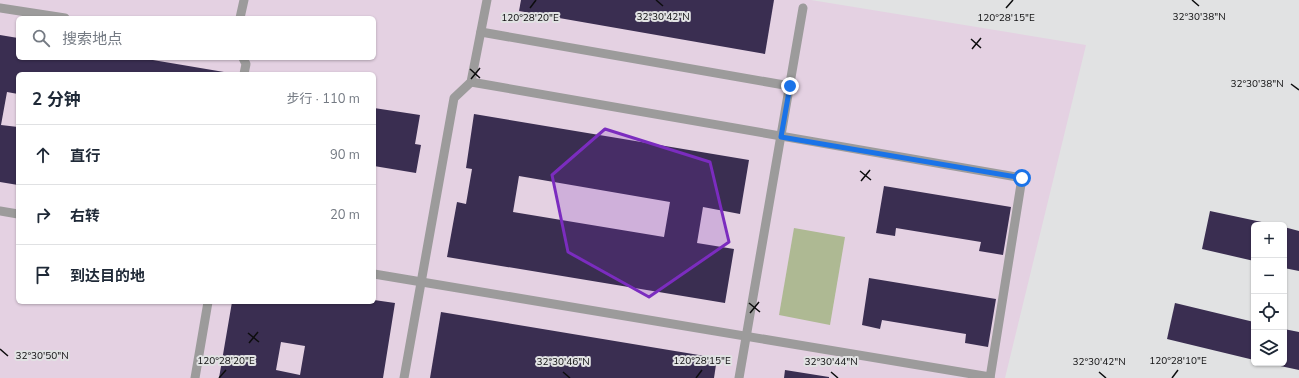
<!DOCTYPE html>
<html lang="zh">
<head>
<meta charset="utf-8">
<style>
	body { margin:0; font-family:"Nunito Sans","Noto Sans SC",sans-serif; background:#f6f6f7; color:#1f2937 }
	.controls { position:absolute; right:12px; bottom:12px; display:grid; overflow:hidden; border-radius:6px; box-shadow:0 1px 3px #0004 }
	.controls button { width:36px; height:36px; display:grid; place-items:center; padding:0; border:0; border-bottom:1px solid #e0e1e3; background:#fff; color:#1f2937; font:20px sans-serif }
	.stop { position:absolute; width:12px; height:12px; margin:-9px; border:3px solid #1a73e8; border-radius:50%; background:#fff }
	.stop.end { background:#1a73e8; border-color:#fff; box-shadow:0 1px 4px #0008 }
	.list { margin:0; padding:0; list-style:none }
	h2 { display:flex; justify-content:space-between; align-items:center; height:52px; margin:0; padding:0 16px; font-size:17px }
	h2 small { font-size:13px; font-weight:400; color:#747a83 }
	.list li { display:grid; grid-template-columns:26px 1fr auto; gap:12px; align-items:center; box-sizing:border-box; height:60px; padding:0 16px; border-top:1px solid #e0e1e3 }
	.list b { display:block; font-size:15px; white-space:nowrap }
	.list em { font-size:13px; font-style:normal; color:#747a83 }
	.icon { flex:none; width:22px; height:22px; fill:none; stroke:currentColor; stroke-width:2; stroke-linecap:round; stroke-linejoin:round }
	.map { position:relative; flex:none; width:1299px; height:378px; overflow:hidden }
	.search { position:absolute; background:#fff; box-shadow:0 1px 3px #0004; left:16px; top:16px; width:360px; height:44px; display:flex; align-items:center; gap:10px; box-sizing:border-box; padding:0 14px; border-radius:6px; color:#747a83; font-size:15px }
	.panel { position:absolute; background:#fff; box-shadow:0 1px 3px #0004; left:16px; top:72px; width:360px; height:232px; border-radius:6px }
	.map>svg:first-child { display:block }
</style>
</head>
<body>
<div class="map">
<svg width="1299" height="378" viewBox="0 0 1299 378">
	<rect width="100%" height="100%" fill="#e1e2e3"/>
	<path fill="#e4d1e2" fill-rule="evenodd" d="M0 0H811L1086 45 1005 378H0ZM18 18H374V58H18ZM18 74H374V302H18Z"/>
	<path fill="#aeb993" d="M794 228 845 237 830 325 779 315Z"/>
	<g fill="#3a2e51" fill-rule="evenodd">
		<path d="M521 0H774L765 54 519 11Z"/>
		<path d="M0 35 18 38V58H141L224 72V74H18V94L7 92 1 125 18 127V185L0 182Z"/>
		<path d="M374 108 420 115 415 144 421 145 416 173 374 166Z"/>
		<path d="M474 114 749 160 740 214 703 207 697 243 734 249 725 303 447 257 457 202 466 204 472 169 466 168ZM519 176 670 202 664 237 513 212Z"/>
		<path d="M884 186 1011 207 1003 255 979 251 981 242 896 228 895 236 876 233Z"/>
		<path d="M1210 211 1271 224 1254 225V261L1202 249Z"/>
		<path d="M1284 227 1299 231V271L1284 268Z"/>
		<path d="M869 278 996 299 988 347 965 343 966 334 882 320 880 329 862 325Z"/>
		<path d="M374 300 395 303 383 378H219L232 302H374ZM281 342 305 346 300 375 276 370Z"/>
		<path d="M1175 303 1254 322V360L1167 339Z"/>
		<path d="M441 312 717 358 714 378H430Z"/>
		<path d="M1284 329 1299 332V370L1271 364 1284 363Z"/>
		<path d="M785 370 829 377V378H784Z"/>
	</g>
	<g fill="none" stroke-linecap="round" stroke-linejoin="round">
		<g stroke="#9c9b9b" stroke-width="9">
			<path d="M0 8 65 18"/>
			<path d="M240 18 244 0"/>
			<path d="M481 32 790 86"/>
			<path d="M243 58 246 64 244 74"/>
			<path d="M471 82 1022 178 990 378"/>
			<path d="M0 211 18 214"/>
			<path d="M374 274 990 377"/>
			<path d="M195 378 208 302"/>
			<path d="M404 378 454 98 471 82 487 0"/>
			<path d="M739 378 803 8"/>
		</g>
	</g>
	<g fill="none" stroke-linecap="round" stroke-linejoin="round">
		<path stroke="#1a73e8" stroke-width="5" d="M790 86 781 137 1022 178"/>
	</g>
	<path fill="#7b2cbf" fill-opacity="0.2" stroke="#7b2cbf" stroke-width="3" stroke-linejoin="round" d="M605 129 710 162 729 242 649 297 568 252 552 175Z"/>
	<path fill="none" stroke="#0d0d0e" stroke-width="1.5" d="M656 0 663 6M1192 0 1199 6M530 8 536 0M1006 8 1013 0M971 39 981 48M972 49 981 38M470 69 480 78M471 79 480 68M1291 84 1299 90M860 171 871 180M861 181 870 170M749 303 760 312M750 313 759 302M248 333 259 342M249 343 258 332M0 349 8 356M563 372 570 378M831 372 838 378M1099 372 1106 378M219 378 226 370M696 378 702 370M1172 378 1178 370"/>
	<g font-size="10" text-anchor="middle" fill="#0d0d0e" stroke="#e1e2e3" stroke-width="4" stroke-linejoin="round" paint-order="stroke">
		<text x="663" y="20">32°30'42"N</text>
		<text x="1199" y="20">32°30'38"N</text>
		<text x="530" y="21">120°28'20"E</text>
		<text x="1006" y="21">120°28'15"E</text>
		<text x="1257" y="87">32°30'38"N</text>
		<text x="42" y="359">32°30'50"N</text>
		<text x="226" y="364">120°28'20"E</text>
		<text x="702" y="364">120°28'15"E</text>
		<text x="1178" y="364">120°28'10"E</text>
		<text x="563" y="365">32°30'46"N</text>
		<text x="831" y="365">32°30'44"N</text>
		<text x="1099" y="365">32°30'42"N</text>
	</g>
</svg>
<div class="controls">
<button>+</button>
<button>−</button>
<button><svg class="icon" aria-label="locate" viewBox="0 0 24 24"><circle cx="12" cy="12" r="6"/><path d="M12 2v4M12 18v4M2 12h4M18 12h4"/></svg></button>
<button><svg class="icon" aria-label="layers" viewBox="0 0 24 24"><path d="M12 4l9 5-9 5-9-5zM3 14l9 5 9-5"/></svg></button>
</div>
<div class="stop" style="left:1022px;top:178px"></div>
<div class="stop end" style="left:790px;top:86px"></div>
<div class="search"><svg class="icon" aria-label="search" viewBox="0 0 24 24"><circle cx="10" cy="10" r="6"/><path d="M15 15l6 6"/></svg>搜索地点</div>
<section class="panel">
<h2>2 分钟<small>步行 · 110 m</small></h2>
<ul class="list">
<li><svg class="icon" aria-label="ahead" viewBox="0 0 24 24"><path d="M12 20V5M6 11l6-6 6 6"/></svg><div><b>直行</b></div><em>90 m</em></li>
<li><svg class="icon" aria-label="right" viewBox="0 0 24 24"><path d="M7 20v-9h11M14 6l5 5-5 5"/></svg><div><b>右转</b></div><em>20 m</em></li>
<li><svg class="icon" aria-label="arrive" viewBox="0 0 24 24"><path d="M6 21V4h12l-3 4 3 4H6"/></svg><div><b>到达目的地</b></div></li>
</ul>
</section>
</div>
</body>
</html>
